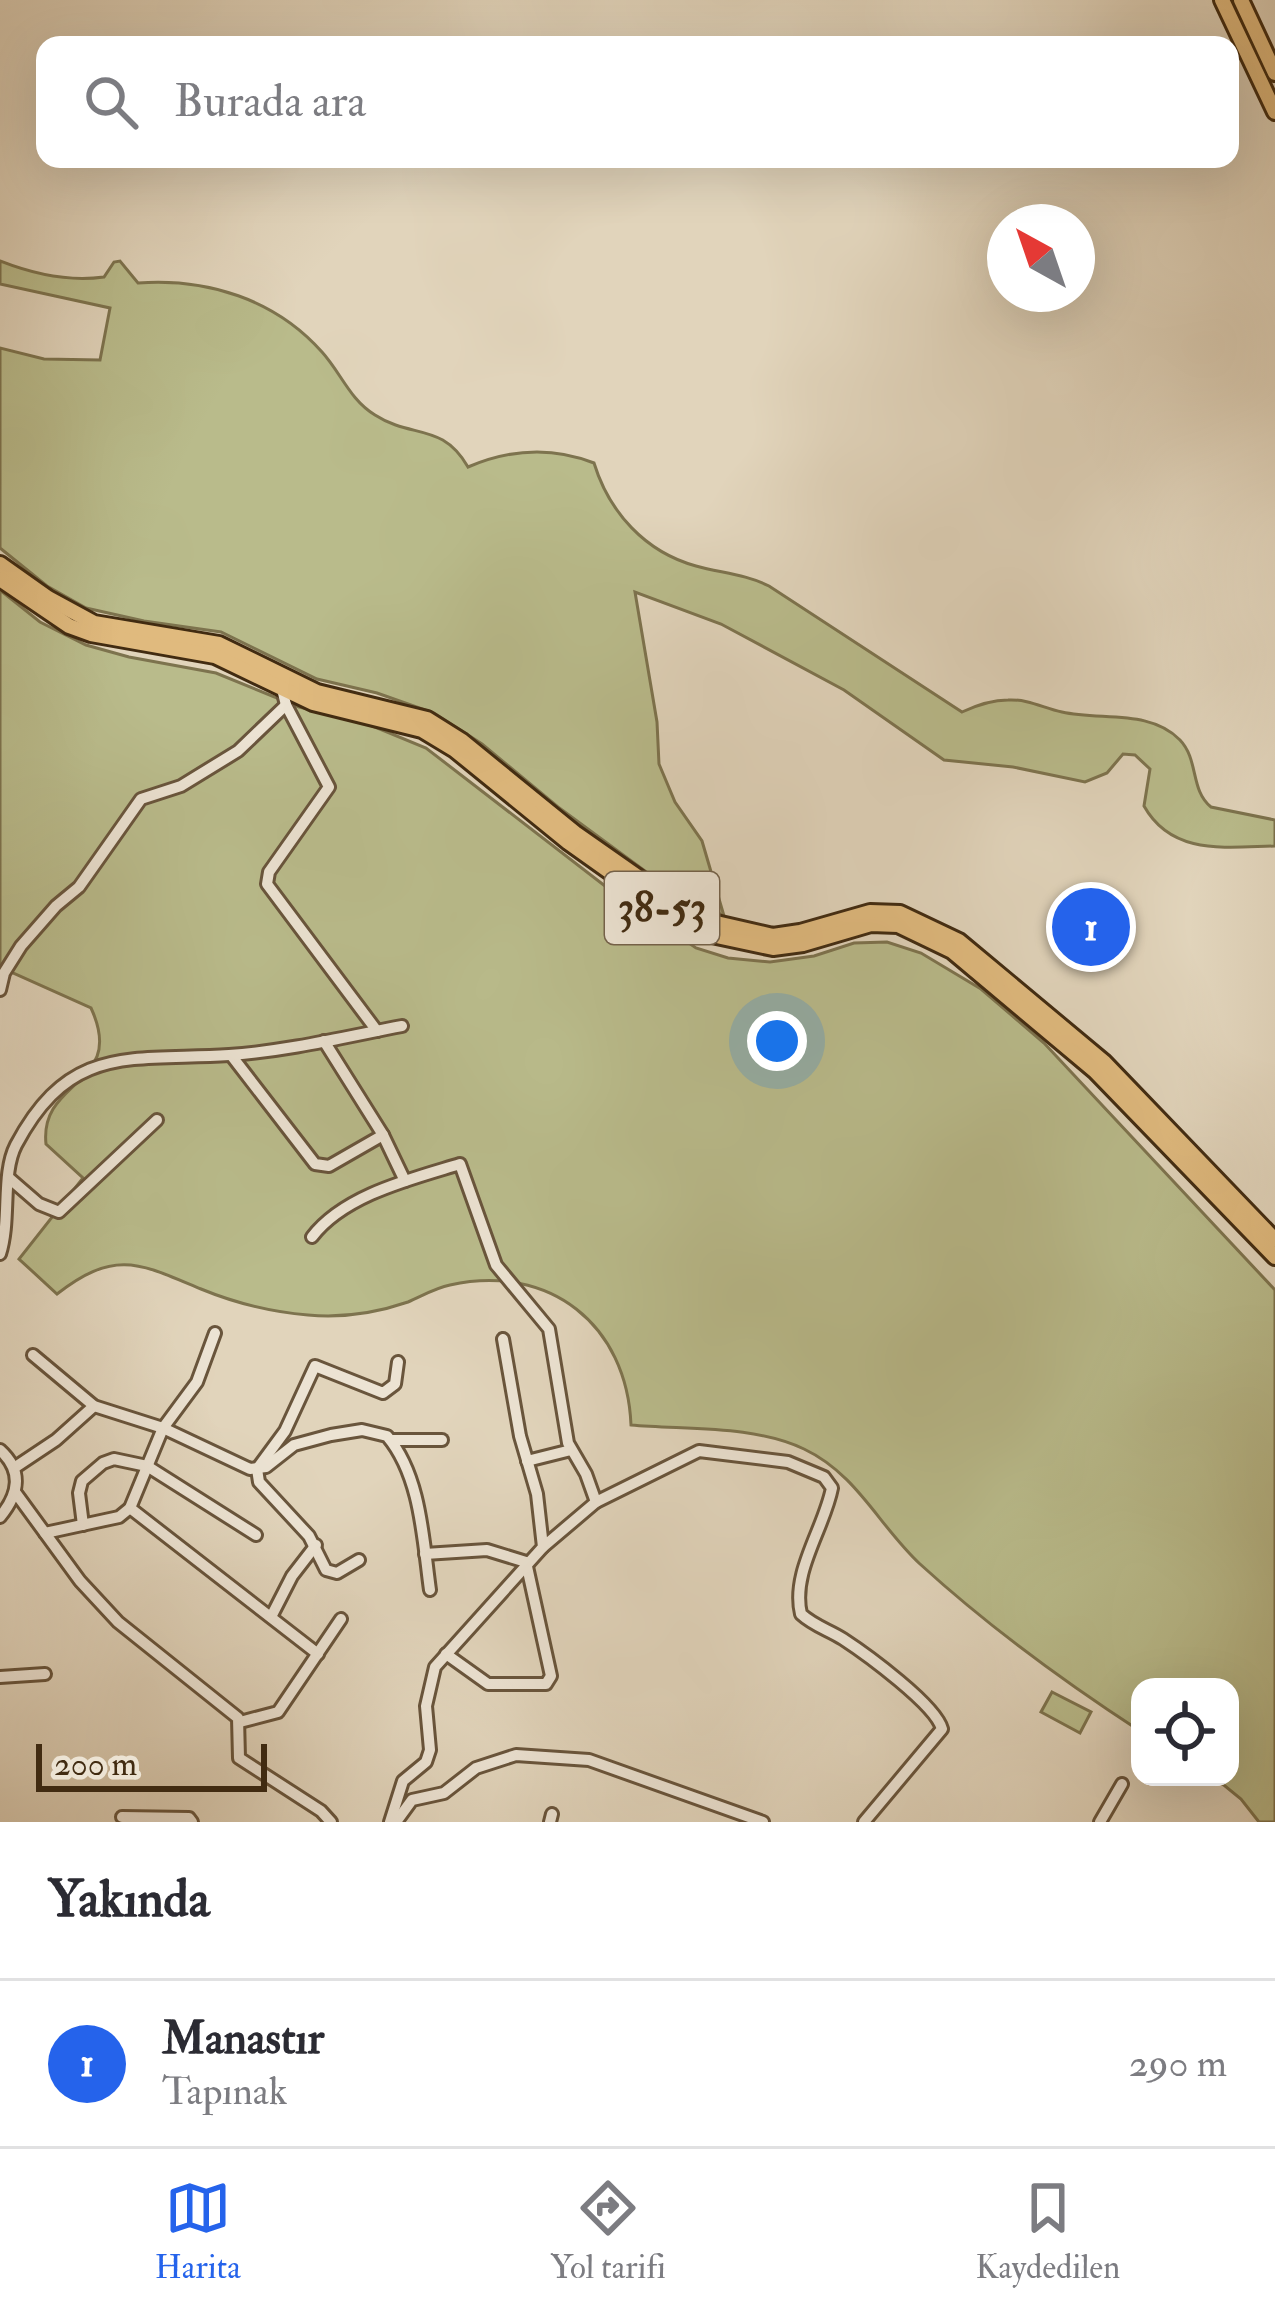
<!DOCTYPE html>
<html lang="tr">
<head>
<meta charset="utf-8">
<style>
	body { margin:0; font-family:"IM FELL Double Pica",serif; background:#f2f2f3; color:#2b2b33 }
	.controls { position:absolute; right:36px; bottom:36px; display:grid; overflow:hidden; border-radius:24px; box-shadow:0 12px 48px #0002 }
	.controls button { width:108px; height:108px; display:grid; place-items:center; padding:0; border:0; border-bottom:3px solid #e1e1e2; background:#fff; color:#2b2b33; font:60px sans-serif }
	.compass { position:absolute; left:987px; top:204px; width:108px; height:108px; border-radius:50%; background:#fff; box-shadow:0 12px 48px #0002; rotate:320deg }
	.scale { position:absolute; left:36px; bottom:30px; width:231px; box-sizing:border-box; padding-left:12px; border:6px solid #412b11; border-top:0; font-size:33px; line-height:42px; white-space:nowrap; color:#412b11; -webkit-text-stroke:9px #ece3d3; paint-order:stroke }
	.you { position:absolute; left:777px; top:1041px; width:42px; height:42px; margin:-30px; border:9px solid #fff; border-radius:50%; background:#1a73e8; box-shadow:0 0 0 18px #1a73e833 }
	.badge { display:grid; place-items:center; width:78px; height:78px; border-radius:50%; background:#2563eb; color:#fff; font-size:39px; font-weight:700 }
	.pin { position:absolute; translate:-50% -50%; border:6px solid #fff; box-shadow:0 3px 12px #0006 }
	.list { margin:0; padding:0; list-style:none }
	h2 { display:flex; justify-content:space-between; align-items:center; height:156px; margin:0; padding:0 48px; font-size:51px }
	h2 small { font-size:39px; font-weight:400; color:#7c7c81 }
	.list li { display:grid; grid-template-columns:78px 1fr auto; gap:36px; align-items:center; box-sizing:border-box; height:168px; padding:0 48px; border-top:3px solid #e1e1e2 }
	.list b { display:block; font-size:45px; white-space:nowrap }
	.list p { margin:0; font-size:39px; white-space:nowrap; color:#7c7c81 }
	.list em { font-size:39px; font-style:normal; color:#7c7c81 }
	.icon { flex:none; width:66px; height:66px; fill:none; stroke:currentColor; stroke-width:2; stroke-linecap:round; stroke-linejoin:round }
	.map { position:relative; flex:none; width:1275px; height:1822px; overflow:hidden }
	.search { position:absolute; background:#fff; box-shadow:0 12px 48px #0002; left:36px; right:36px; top:36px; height:132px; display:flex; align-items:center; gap:30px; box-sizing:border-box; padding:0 42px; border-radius:24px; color:#7c7c81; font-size:45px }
	.sheet { height:324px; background:#fff }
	nav { display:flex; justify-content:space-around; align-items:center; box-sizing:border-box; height:168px; border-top:3px solid #e1e1e2; background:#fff; font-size:33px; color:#7c7c81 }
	nav a { display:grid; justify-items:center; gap:6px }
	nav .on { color:#2563eb }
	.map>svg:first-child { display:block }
</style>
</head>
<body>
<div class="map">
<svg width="1275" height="1822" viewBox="0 0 1275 1822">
	<rect width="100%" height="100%" fill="#e1d4bb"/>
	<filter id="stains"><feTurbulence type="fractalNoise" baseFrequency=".00167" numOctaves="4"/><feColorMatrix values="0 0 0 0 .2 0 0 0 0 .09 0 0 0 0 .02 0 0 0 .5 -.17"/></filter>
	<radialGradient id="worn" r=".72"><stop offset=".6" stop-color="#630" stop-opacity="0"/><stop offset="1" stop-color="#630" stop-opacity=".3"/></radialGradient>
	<g fill="#b9bb8b" stroke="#7d734e" stroke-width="3">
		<path d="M0 261C33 274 69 282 104 277L114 262 120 261 138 283C207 278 275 299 322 352 341 373 350 400 375 415 412 439 442 422 468 467 510 449 551 446 594 463 609 512 645 552 696 566 721 573 745 574 769 586L962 712C977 705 991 700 1008 700 1029 699 1043 708 1062 712 1101 721 1150 709 1180 740 1199 760 1190 790 1211 807L1275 820V846C1226 847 1172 856 1144 806L1150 769 1135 755 1123 754 1107 773 1085 782 1013 767 944 760 844 690 721 624 635 592 657 722 659 764 675 802 702 841 724 916 649 874 558 807 482 744 434 713 377 693 317 679 221 632 144 621 86 608 47 586 0 548V348L44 359 100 360 110 308 0 284Z"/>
		<path d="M0 590 40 622 86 645 129 657 216 673 299 707 358 720 426 748 605 886 696 948 728 958 770 962 814 956 854 943 887 942 921 953 981 989 1044 1043 1275 1290V1822H1259L1241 1799 1214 1777H1230V1687H1140V1731C1063 1681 988 1626 920 1564 879 1526 857 1474 804 1449 754 1425 686 1430 631 1425 627 1325 550 1263 450 1285 435 1288 422 1296 408 1302 376 1313 341 1318 308 1315 272 1312 235 1303 201 1289 141 1264 116 1248 57 1294L19 1259 83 1178 46 1144C39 1078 127 1086 91 1008L0 967Z"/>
		<path d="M1052 1692 1091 1712 1080 1733 1041 1712Z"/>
	</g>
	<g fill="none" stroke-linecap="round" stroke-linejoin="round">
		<g stroke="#69553c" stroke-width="16">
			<g id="minor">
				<path d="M282 689 286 705 329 787 269 872 267 884 377 1031"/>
				<path d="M0 990 4 973 21 946 56 906 79 887 141 799 181 786 238 751 286 705"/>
				<path d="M324 1041 383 1135 405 1181"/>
				<path d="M231 1055 315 1164 329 1166 383 1135"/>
				<path d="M9 1178 39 1204 59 1212 157 1120"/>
				<path d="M312 1237C344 1195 411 1179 460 1164L496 1265 549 1329 568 1443 586 1474 596 1502 699 1451 788 1462 824 1477 832 1488C824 1529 791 1572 801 1614 814 1626 829 1630 843 1639 866 1654 936 1705 942 1729L864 1822"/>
				<path d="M0 1254C11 1220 1 1174 16 1145 70 1043 131 1061 229 1055 287 1051 345 1037 402 1026"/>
				<path d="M33 1355 94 1406 163 1428 250 1469 266 1467 294 1445 331 1435 362 1430 387 1436C421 1476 423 1540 430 1590"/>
				<path d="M391 1440H442"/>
				<path d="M0 1450C23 1471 19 1494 0 1517"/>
				<path d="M527 1461 571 1450"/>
				<path d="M14 1468 56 1440 94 1406"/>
				<path d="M15 1492 80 1581 118 1622 238 1718 239 1758 321 1811 331 1822"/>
				<path d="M130 1508 318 1654"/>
				<path d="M83 1525 79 1493 82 1481 103 1463 114 1459 147 1466 256 1535"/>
				<path d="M45 1533 119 1517 130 1508 163 1428 197 1382 215 1333"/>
				<path d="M543 1547 596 1502"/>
				<path d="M425 1554 487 1550 526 1562 551 1676 546 1684H488L446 1654"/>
				<path d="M359 1560 337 1573 326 1570 309 1536 259 1482 257 1469 285 1431 315 1366 383 1393 395 1384 398 1362"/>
				<path d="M271 1617 292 1576 316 1545"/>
				<path d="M0 1677 45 1674"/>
				<path d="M240 1722 278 1712 341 1619"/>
				<path d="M122 1817 189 1818 192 1822"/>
				<path d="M390 1822 403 1781 426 1762 430 1750 426 1706 435 1667 543 1547 537 1494 520 1436 503 1339"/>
				<path d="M396 1822 412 1800 444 1793 476 1768 516 1755 589 1760 763 1822"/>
				<path d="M550 1822 552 1814"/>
				<path d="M1100 1822 1122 1784"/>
			</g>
		</g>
		<g stroke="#412b11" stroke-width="20">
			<g id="major">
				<path d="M1222 0 1275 112"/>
				<path d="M1241 0 1275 73"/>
				<path d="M0 564 48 598 94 623 219 644 317 692 427 719 462 741 575 833 665 896 712 922 773 936 800 932 870 912 900 913 959 941 1104 1062 1275 1240"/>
				<path d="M0 579 69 626 91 634 215 656 313 703 422 730 455 750 568 842 658 906 707 934 773 948 803 944 871 924 898 925 952 951 1095 1071 1275 1257"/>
			</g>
		</g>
		<use href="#minor" stroke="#ece3d3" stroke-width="10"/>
		<use href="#major" stroke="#e0ba7e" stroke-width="14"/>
	</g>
	<g text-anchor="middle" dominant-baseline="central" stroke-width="9" stroke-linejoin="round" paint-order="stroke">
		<rect fill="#ece3d3" stroke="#74624b" stroke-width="3" x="605" y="872" width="114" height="72" rx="9"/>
		<g font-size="42" font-weight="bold" fill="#412b11">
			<text x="662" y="908">38-53</text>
		</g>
	</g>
	<rect width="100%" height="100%" filter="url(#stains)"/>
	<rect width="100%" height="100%" fill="url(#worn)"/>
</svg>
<div class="controls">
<button><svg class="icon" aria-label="locate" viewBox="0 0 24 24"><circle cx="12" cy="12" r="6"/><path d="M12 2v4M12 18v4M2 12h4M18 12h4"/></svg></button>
</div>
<svg class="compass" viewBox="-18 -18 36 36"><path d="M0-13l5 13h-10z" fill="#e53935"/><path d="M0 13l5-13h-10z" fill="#7c7c81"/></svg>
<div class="scale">200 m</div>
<div class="you"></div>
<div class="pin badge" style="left:1091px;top:927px">1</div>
<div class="search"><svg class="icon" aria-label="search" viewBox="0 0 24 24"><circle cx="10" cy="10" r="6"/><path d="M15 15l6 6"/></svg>Burada ara</div>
</div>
<section class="sheet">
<h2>Yakında<small></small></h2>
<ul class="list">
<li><span class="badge">1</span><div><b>Manastır</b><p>Tapınak</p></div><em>290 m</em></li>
</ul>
</section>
<nav>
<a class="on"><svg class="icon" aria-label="map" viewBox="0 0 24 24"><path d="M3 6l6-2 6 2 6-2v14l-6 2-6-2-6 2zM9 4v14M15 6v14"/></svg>Harita</a>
<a><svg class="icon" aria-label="directions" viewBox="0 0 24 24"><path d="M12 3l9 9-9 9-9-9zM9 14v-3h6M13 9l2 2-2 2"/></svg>Yol tarifi</a>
<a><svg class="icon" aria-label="saved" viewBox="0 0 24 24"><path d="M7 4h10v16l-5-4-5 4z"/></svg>Kaydedilen</a>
</nav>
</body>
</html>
